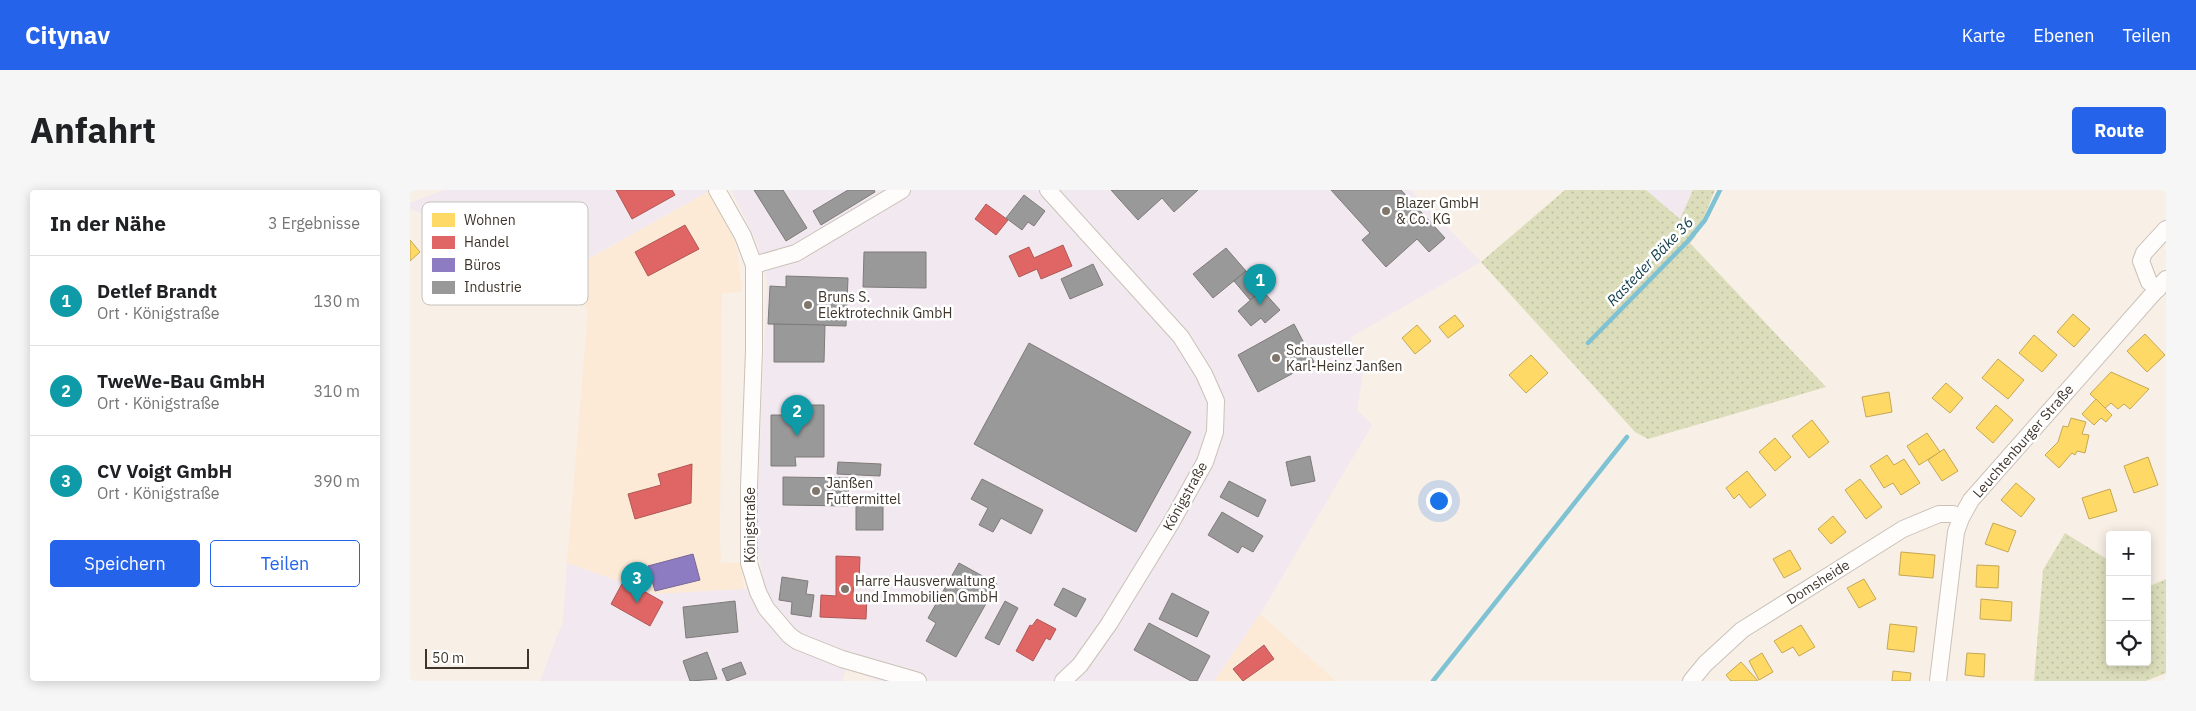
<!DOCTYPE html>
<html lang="de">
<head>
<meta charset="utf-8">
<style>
	body { margin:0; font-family:"IBM Plex Sans",sans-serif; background:#f6f6f6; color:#202124 }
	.controls { position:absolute; right:15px; bottom:15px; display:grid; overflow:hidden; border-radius:5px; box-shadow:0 2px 12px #0003 }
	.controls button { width:45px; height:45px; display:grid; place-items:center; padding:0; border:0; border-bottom:1px solid #e0e0e0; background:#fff; color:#202124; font:25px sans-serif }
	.scale { position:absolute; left:15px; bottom:12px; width:104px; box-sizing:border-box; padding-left:5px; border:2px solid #3f352b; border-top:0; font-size:14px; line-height:18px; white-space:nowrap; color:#3f352b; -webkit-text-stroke:4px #fff; paint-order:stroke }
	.you { position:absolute; left:1028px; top:310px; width:18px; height:18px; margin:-12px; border:4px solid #fff; border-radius:50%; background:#1a73e8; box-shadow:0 0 0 8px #1a73e833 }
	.badge { display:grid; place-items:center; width:32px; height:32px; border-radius:50%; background:#2563eb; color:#fff; font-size:16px; font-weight:700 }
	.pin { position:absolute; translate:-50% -41px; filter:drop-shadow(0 1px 2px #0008) }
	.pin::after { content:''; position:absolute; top:26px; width:18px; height:15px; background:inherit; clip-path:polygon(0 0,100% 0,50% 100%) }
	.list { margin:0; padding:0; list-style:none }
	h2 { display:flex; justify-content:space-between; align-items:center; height:65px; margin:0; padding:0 20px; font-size:21px }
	h2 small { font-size:16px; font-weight:400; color:#757577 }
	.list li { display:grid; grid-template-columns:32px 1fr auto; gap:15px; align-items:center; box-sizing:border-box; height:90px; padding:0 20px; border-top:1px solid #e0e0e0 }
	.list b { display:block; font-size:19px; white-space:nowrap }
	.list p { margin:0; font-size:16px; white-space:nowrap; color:#757577 }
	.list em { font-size:16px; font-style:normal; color:#757577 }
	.actions { display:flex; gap:10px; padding:15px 20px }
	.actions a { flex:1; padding:11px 0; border:1px solid #2563eb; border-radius:5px; text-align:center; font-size:18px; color:#2563eb }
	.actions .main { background:#2563eb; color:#fff }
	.icon { flex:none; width:28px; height:28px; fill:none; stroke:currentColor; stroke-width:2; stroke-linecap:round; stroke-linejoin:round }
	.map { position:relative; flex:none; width:1756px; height:491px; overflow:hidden; border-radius:5px }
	header { display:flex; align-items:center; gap:30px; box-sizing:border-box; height:70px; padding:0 25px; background:#2563eb; color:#fff }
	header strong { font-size:24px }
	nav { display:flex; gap:28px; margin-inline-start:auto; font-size:18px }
	.intro { display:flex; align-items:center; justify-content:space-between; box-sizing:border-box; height:120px; padding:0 30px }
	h1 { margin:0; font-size:35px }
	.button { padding:12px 22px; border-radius:5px; background:#2563eb; color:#fff; font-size:18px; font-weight:700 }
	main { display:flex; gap:30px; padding:0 30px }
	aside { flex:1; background:#fff; border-radius:5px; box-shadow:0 2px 12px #0003 }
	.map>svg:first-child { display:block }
</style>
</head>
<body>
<header>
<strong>Citynav</strong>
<nav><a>Karte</a><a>Ebenen</a><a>Teilen</a></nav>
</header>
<div class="intro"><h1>Anfahrt</h1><a class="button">Route</a></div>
<main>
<aside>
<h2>In der Nähe<small>3 Ergebnisse</small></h2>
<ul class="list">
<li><span class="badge" style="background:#0f9aa8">1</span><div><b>Detlef Brandt</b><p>Ort · Königstraße</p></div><em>130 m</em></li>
<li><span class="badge" style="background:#0f9aa8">2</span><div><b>TweWe-Bau GmbH</b><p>Ort · Königstraße</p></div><em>310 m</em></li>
<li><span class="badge" style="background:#0f9aa8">3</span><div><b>CV Voigt GmbH</b><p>Ort · Königstraße</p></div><em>390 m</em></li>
</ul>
<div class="actions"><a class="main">Speichern</a><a>Teilen</a></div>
</aside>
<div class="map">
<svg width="1756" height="491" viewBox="0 0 1756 491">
	<defs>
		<pattern id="grass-dots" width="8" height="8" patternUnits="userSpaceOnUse" patternTransform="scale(1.25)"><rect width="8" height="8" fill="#dcdebb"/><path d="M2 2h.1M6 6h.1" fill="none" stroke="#bebfa1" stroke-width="1.8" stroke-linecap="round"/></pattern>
	</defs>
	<rect width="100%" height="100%" fill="#f8efe6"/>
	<g fill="#fcead7">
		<path d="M299 1 312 20 327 59 332 102 312 103 310 349 311 373H331L334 399 245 404 157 373 178 119 142 90Z"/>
		<path d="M850 424 926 491H804Z"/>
	</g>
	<g fill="#f2e8f0">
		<path d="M34 0H298L299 1 142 89 0 18V13Z"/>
		<path d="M321 0H1001L1071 72 941 147 953 183 947 220 962 235 850 424 804 491H470L436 479 432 491H130L153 431 157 373 245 404 334 399 353 389 346 350 357 93 348 55Z"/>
		<path d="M1236 0H1283L1270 29Z"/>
	</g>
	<g fill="url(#grass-dots)">
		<path d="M1155 0H1236L1270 29 1283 0H1305L1293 29 1283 42 1286 46 1280 53 1416 197 1238 249 1225 242 1071 72Z"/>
		<path d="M1655 343 1700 371V472H1737V395L1740 396 1756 389V483L1736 491H1624L1633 380Z"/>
	</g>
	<g fill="#ffd966" stroke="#c5a854">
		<path d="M0 50 10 62 0 71Z"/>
		<path d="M1663 124 1680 139 1664 157 1647 142Z"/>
		<path d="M1045 125 1054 136 1038 148 1029 137Z"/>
		<path d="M1007 135 1021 151 1005 164 992 148Z"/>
		<path d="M1735 144 1755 165 1737 182 1717 161Z"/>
		<path d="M1624 145 1647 165 1632 182 1609 163Z"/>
		<path d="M1121 165 1138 183 1116 203 1099 185Z"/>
		<path d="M1588 169 1614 190 1598 209 1572 188Z"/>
		<path d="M1701 182 1739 199 1720 219 1714 214 1708 219 1701 213 1695 218 1680 204Z"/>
		<path d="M1536 193 1553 208 1540 223 1522 208Z"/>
		<path d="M1479 202 1482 222 1456 227 1452 207Z"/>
		<path d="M1686 209 1702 225 1696 232 1691 228 1684 235 1672 224Z"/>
		<path d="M1586 215 1603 230 1583 253 1566 238Z"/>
		<path d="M1661 228 1676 232 1672 244 1679 245 1675 263 1667 261 1665 265 1662 263 1649 278 1635 265 1648 252 1653 236 1658 237Z"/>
		<path d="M1402 230 1419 252 1399 268 1382 246Z"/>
		<path d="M1517 243 1530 262 1509 275 1497 256Z"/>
		<path d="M1365 248 1381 267 1365 281 1349 262Z"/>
		<path d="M1534 259 1548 281 1532 291 1518 270Z"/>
		<path d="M1477 265 1484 275 1494 269 1510 293 1491 305 1483 293 1474 298 1460 276Z"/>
		<path d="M1738 267 1748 295 1724 303 1714 276Z"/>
		<path d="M1337 281 1356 305 1340 318 1329 304 1324 309 1316 298Z"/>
		<path d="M1450 289 1472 317 1456 329 1435 300Z"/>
		<path d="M1606 293 1625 309 1611 327 1591 310Z"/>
		<path d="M1700 299 1707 321 1679 329 1672 308Z"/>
		<path d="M1423 326 1436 342 1421 354 1408 339Z"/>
		<path d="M1583 333 1606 341 1598 362 1575 354Z"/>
		<path d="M1380 360 1391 379 1374 388 1363 369Z"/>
		<path d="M1491 362 1525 365 1523 388 1489 385Z"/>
		<path d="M1567 375 1589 376 1588 398 1566 397Z"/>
		<path d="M1454 389 1466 409 1449 418 1437 398Z"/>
		<path d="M1571 409 1602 412 1601 431 1570 429Z"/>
		<path d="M1480 434 1507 437 1504 462 1477 459Z"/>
		<path d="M1391 435 1405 457 1389 466 1383 457 1372 463 1364 451Z"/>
		<path d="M1352 463 1363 482 1349 490 1339 471Z"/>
		<path d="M1557 463 1575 464 1574 487 1555 485Z"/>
		<path d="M1331 472 1348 491H1321L1316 485Z"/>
		<path d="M1483 481 1501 483 1500 491H1482Z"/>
	</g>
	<g fill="#e06666" stroke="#b05754">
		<path d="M206 0H262L265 5 222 29Z"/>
		<path d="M576 14 598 30 586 45 565 29Z"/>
		<path d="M275 35 289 59 238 86 225 62Z"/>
		<path d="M653 55 662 76 631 89 627 79 609 87 599 66 619 57 624 68Z"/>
		<path d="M282 274 281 313 225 329 218 304 251 295 248 284Z"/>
		<path d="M426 366 450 367 449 392H444L443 405 457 406 456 429 410 427 411 405 426 406Z"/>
		<path d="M214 390 253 412 240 436 201 414Z"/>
		<path d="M627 429 646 439 640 450 636 448 623 471 606 461 620 435 622 436Z"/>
		<path d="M854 455 864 469 833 491 823 479Z"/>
	</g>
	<path fill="#8e7cc3" stroke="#766795" d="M283 364 290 390 245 401 238 376Z"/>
	<g fill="#999" stroke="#7e7b78">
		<path d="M344 0H373L397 38 376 51Z"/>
		<path d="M438 0H464L465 2 411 35 403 21Z"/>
		<path d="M701 0H788L764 22 752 8 728 30Z"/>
		<path d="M921 0H991L1035 48 1019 62 1007 49 976 77 952 50 960 43Z"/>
		<path d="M614 5 635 21 624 36 618 32 612 40 596 28Z"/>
		<path d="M816 58 836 81 803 108 783 84Z"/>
		<path d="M454 62H516V98L453 97Z"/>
		<path d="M683 74 693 95 660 109 651 89Z"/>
		<path d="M836 81 852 100 840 110 824 91Z"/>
		<path d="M376 86 438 88 436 136 358 134 360 96 376 97Z"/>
		<path d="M852 100 870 120 855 133 851 128 841 136 828 121Z"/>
		<path d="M364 134 415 135 414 172H364Z"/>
		<path d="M884 134 904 172 848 202 828 165Z"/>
		<path d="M619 153 781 242 726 342 564 254Z"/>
		<path d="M380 215H414V267H385L386 276H361V225H380Z"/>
		<path d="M900 266 905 291 881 296 876 272Z"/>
		<path d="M428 272 471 274 470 286 427 284Z"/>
		<path d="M373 287 439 288 438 316 373 315Z"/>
		<path d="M572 289 633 320 621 344 591 328 583 342 569 335 578 318 561 309Z"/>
		<path d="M819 291 856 310 848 327 810 307Z"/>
		<path d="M446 305 473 306V340H446Z"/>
		<path d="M812 322 853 346 843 362 832 356 828 363 798 345Z"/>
		<path d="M549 373 587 394 546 467 516 451 526 433 518 428Z"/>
		<path d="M372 387 398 391 396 404 404 405 401 427 381 424 382 412 369 410Z"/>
		<path d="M653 398 676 409 666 427 644 415Z"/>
		<path d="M762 403 799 422 787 447 749 429Z"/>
		<path d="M325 411 328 442 276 448 273 417Z"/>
		<path d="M595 411 608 418 589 455 575 448Z"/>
		<path d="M739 433 800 466 787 491H781L724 460Z"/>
		<path d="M297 462 307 489 280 491 273 471Z"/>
		<path d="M331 472 336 484 317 491 312 479Z"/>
	</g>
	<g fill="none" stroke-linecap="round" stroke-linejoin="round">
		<g stroke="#7ec2d4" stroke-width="4.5">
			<path d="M1178 153 1278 51 1295 30 1310 0"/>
			<path d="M1023 491 1217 247"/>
		</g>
		<g stroke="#cac1b8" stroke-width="18">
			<g id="minor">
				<path d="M307 0 333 46 344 75V160L339 297V373L348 402 356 418 379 445 387 451 432 469 508 491"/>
				<path d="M638 0 771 147 794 184 806 211 805 242 795 272 761 333 699 434 670 475 653 491"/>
				<path d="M344 75 386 63 492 0"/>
				<path d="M1748 99 1739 92 1731 71 1734 63 1756 39"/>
				<path d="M1281 491 1295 474 1332 440 1493 339 1529 324H1543L1551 328"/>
				<path d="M1528 491 1546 342 1551 328 1561 310 1756 89"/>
			</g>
		</g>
		<use href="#minor" stroke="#fefdfb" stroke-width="16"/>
	</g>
	<g fill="#80766c" stroke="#fff" stroke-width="2">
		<circle cx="976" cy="21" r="5"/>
		<circle cx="398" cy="115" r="5"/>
		<circle cx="866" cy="168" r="5"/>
		<circle cx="406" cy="301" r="5"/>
		<circle cx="435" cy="399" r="5"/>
	</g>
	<g text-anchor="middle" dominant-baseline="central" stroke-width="5" stroke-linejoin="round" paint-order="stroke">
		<g font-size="14" fill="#3f352b" stroke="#fff" text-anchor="start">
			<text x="986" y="13">Blazer GmbH<tspan x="986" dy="16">&amp; Co. KG</tspan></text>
			<text x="408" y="107">Bruns S.<tspan x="408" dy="16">Elektrotechnik GmbH</tspan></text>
			<text x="876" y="160">Schausteller<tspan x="876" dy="16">Karl-Heinz Janßen</tspan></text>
			<text x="416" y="293">Janßen<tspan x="416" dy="16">Futtermittel</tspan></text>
			<text x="445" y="391">Harre Hausverwaltung<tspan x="445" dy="16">und Immobilien GmbH</tspan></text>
		</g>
		<g font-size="14" fill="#3f352b" stroke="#fff">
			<text transform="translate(1613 251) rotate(-49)">Leuchtenburger Straße</text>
			<text transform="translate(775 306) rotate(-61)">Königstraße</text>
			<text transform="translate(340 335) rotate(-90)">Königstraße</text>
			<text transform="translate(1408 392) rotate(-32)">Domsheide</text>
		</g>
		<g font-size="15" font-style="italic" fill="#103d4a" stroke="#fff">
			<text transform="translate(1240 71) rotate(-46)">Rasteder Bäke 36</text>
		</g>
	</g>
	<rect x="12" y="12" width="166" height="103" rx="8" fill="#fff" stroke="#c5c2bf" stroke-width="1"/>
	<rect x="22" y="23" width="23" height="14" fill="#ffd966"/>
	<rect x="22" y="46" width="23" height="13" fill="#e06666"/>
	<rect x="22" y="68" width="23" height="14" fill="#8e7cc3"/>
	<rect x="22" y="91" width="23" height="13" fill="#999"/>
	<g font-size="14" fill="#3f352b">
		<text x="54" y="35">Wohnen</text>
		<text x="54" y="57">Handel</text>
		<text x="54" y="80">Büros</text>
		<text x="54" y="102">Industrie</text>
	</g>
</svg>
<div class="controls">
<button>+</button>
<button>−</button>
<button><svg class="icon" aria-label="locate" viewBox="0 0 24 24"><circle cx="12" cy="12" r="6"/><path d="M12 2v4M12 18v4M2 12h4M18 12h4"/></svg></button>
</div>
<div class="scale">50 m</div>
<div class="you"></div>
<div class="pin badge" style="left:850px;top:115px;background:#0f9aa8">1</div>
<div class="pin badge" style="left:387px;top:246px;background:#0f9aa8">2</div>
<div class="pin badge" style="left:227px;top:413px;background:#0f9aa8">3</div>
</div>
</main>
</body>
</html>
